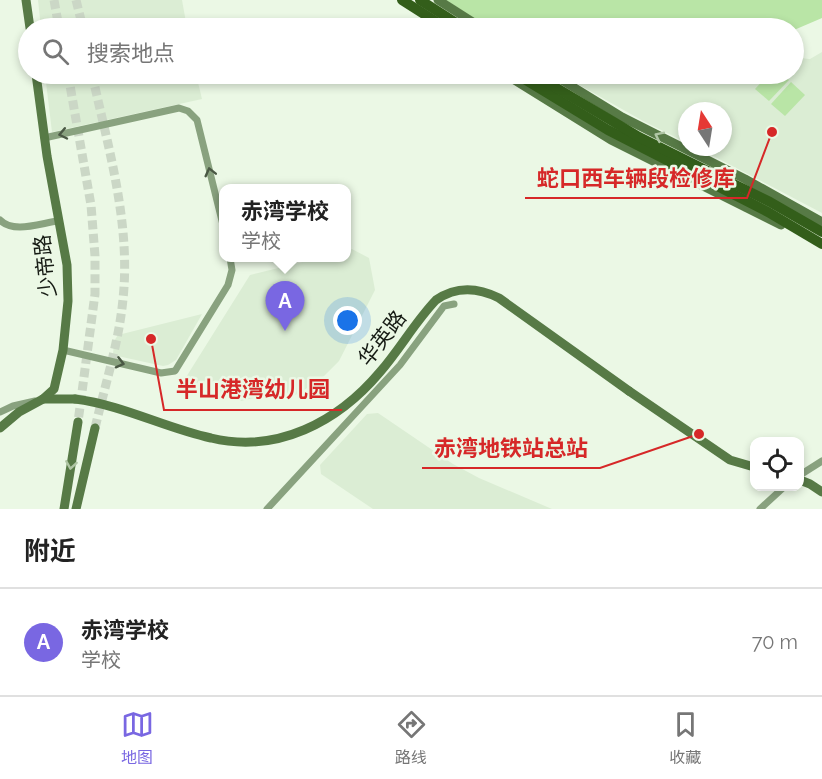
<!DOCTYPE html>
<html lang="zh">
<head>
<meta charset="utf-8">
<style>
	body { margin:0; font-family:Raleway,"Noto Sans SC",sans-serif; background:#f6f6f6; color:#222 }
	.controls { position:absolute; right:18px; bottom:18px; display:grid; overflow:hidden; border-radius:12px; box-shadow:0 3px 9px #0003 }
	.controls button { width:54px; height:54px; display:grid; place-items:center; padding:0; border:0; border-bottom:2px solid #e0e0e0; background:#fff; color:#222; font:30px sans-serif }
	.compass { position:absolute; left:678px; top:102px; width:54px; height:54px; border-radius:50%; background:#fff; box-shadow:0 3px 9px #0003; rotate:348deg }
	.you { position:absolute; left:348px; top:321px; width:21px; height:21px; margin:-15px; border:4px solid #fff; border-radius:50%; background:#1a73e8; box-shadow:0 0 0 9px #1a73e833 }
	.badge { display:grid; place-items:center; width:39px; height:39px; border-radius:50%; background:#7967e2; color:#fff; font-size:20px; font-weight:700 }
	.pin { position:absolute; translate:-50% -50px; filter:drop-shadow(0 2px 3px #0008) }
	.pin::after { content:''; position:absolute; top:32px; width:21px; height:18px; background:inherit; clip-path:polygon(0 0,100% 0,50% 100%) }
	.popup { position:absolute; left:219px; top:184px; width:132px; height:78px; box-sizing:border-box; display:grid; place-content:center; border-radius:12px; background:#fff; filter:drop-shadow(0 2px 4px #0005); font-size:20px; white-space:nowrap; color:#767676 }
	.popup b { font-size:22px; color:#222 }
	.popup::after { content:''; position:absolute; left:50%; top:100%; margin-left:-12px; border:12px solid transparent; border-top-color:#fff }
	.list { margin:0; padding:0; list-style:none }
	h2 { display:flex; justify-content:space-between; align-items:center; height:78px; margin:0; padding:0 24px; font-size:26px }
	h2 small { font-size:20px; font-weight:400; color:#767676 }
	.list li { display:grid; grid-template-columns:39px 1fr auto; gap:18px; align-items:center; box-sizing:border-box; height:108px; padding:0 24px; border-top:2px solid #e0e0e0 }
	.list b { display:block; font-size:22px; white-space:nowrap }
	.list p { margin:0; font-size:20px; white-space:nowrap; color:#767676 }
	.list em { font-size:20px; font-style:normal; color:#767676 }
	.icon { flex:none; width:33px; height:33px; fill:none; stroke:currentColor; stroke-width:2; stroke-linecap:round; stroke-linejoin:round }
	.map { position:relative; flex:none; width:822px; height:509px; overflow:hidden }
	.search { position:absolute; background:#fff; box-shadow:0 3px 9px #0003; left:18px; right:18px; top:18px; height:66px; display:flex; align-items:center; gap:15px; box-sizing:border-box; padding:0 21px; border-radius:33px; color:#767676; font-size:22px }
	.sheet { height:186px; background:#fff }
	nav { display:flex; justify-content:space-around; align-items:center; box-sizing:border-box; height:84px; border-top:2px solid #e0e0e0; background:#fff; font-size:16px; color:#767676 }
	nav a { display:grid; justify-items:center; gap:3px }
	nav .on { color:#7967e2 }
	.map>svg:first-child { display:block }
</style>
</head>
<body>
<div class="map">
<svg width="822" height="509" viewBox="0 0 822 509">
	<rect width="100%" height="100%" fill="#ebf8e5"/>
	<g fill="#dbedd4">
		<path d="M38 0H182L187 28H41Z"/>
		<path d="M794 52 800 58 810 59 822 52V213L696 147H723V111H687V143L643 121 569 79 573 74H794Z"/>
		<path d="M45 74H196L202 99 52 132Z"/>
		<path d="M352 249 369 258 375 290 339 361 324 376 300 393 287 398 285 391 241 401 201 392 190 387 183 382 250 275 319 258H346L347 251Z"/>
		<path d="M202 314 176 360 168 365 163 366 113 355 114 341 118 335Z"/>
		<path d="M378 413 453 464 479 478 552 509H373L321 474 320 465 367 414Z"/>
	</g>
	<g fill="#b9e5a6">
		<path d="M446 0H822V18L794 30 627 28 475 19Z"/>
		<path d="M769 74H781L789 80 769 101 755 89Z"/>
		<path d="M791 82 805 95 785 116 771 104Z"/>
	</g>
	<g fill="none" stroke-linecap="round" stroke-linejoin="round">
		<g stroke="#cbd7c6" stroke-width="9" stroke-dasharray="9 4.5" stroke-linecap="butt">
			<path d="M54 0 59 28"/>
			<path d="M76 0 83 28"/>
			<path d="M68 74 91 205 95 256V294L78 422"/>
			<path d="M92 74C108 147 131 223 123 299 119 342 105 385 95 428"/>
		</g>
		<g stroke="#89a27f" stroke-width="7">
			<path d="M44 138 179 108 188 111 197 120 224 229"/>
			<path d="M0 220C13 234 41 223 58 221"/>
			<path d="M63 350 161 373 175 371 228 285 232 270 230 258"/>
			<path d="M0 412 13 406 35 401"/>
			<path d="M800 475 822 461"/>
			<path d="M267 509 400 365 444 306 454 304"/>
			<path d="M760 509 784 487"/>
		</g>
		<g stroke="#577a46" stroke-width="9">
			<path d="M26 0 30 28"/>
			<path d="M438 0 482 28"/>
			<path d="M505 74 611 140 781 225"/>
			<path d="M552 74 622 117 745 179 822 222"/>
			<path d="M629 391 730 460 754 467"/>
			<path d="M43 399H75"/>
			<path d="M0 428 19 412 43 399 54 389 63 350 68 301 67 265 47 156 36 74"/>
			<path d="M800 480 810 484 822 492"/>
			<path d="M64 509 78 422"/>
			<path d="M76 509 95 428"/>
		</g>
		<g stroke="#335e1a" stroke-width="10">
			<path d="M402 0 446 28"/>
			<path d="M420 0 464 28"/>
			<path d="M516 74 608 130 768 212 822 244"/>
			<path d="M533 74 639 137 770 202 822 232"/>
		</g>
		<path stroke="#577a46" stroke-width="9" d="M75 399C123 405 165 428 211 438 277 454 338 422 380 372 400 349 415 322 436 300 456 286 477 287 499 298L629 391"/>
	</g>
	<defs><path id="oneway-chevron" d="M-2-3.5L2.5 0L-2 3.5" fill="none" stroke-width="1.6" stroke-linecap="round" stroke-linejoin="round" transform="scale(1.5)"/></defs>
	<g stroke="#4a5844">
		<use href="#oneway-chevron" transform="translate(63 134) rotate(168)"/>
		<use href="#oneway-chevron" transform="translate(210 172) rotate(-104)"/>
		<use href="#oneway-chevron" transform="translate(120 363) rotate(14)"/>
	</g>
	<g stroke="#b0c6a5">
		<use href="#oneway-chevron" transform="translate(659 136) rotate(-154)"/>
		<use href="#oneway-chevron" transform="translate(71 465) rotate(99)"/>
	</g>
	<g text-anchor="middle" dominant-baseline="central" stroke-width="5" stroke-linejoin="round" paint-order="stroke">
		<g font-size="21" fill="#161b14" stroke="#ebf8e5">
			<text transform="translate(45 266) rotate(-96)">少帝路</text>
			<text transform="translate(382 338) rotate(-52)">华英路</text>
		</g>
	</g>
	<path fill="none" stroke="#d62828" stroke-width="2" d="M772 132L747 198H525M151 339L164 410H342M699 434L600 468H422"/>
	<g fill="#d62828" stroke="#ebf8e5" stroke-width="2">
		<circle cx="772" cy="132" r="6"/>
		<circle cx="151" cy="339" r="6"/>
		<circle cx="699" cy="434" r="6"/>
	</g>
	<g font-size="22" text-anchor="middle" font-weight="bold" fill="#d62828" stroke="#ebf8e5" stroke-width="5" stroke-linejoin="round" paint-order="stroke">
		<text x="636" y="186">蛇口西车辆段检修库</text>
		<text x="253" y="397">半山港湾幼儿园</text>
		<text x="511" y="456">赤湾地铁站总站</text>
	</g>
</svg>
<div class="controls">
<button><svg class="icon" aria-label="locate" viewBox="0 0 24 24"><circle cx="12" cy="12" r="6"/><path d="M12 2v4M12 18v4M2 12h4M18 12h4"/></svg></button>
</div>
<svg class="compass" viewBox="-18 -18 36 36"><path d="M0-13l5 13h-10z" fill="#e53935"/><path d="M0 13l5-13h-10z" fill="#767676"/></svg>
<div class="you"></div>
<div class="pin badge" style="left:285px;top:331px">A</div>
<div class="popup"><b>赤湾学校</b>学校</div>
<div class="search"><svg class="icon" aria-label="search" viewBox="0 0 24 24"><circle cx="10" cy="10" r="6"/><path d="M15 15l6 6"/></svg>搜索地点</div>
</div>
<section class="sheet">
<h2>附近<small></small></h2>
<ul class="list">
<li><span class="badge">A</span><div><b>赤湾学校</b><p>学校</p></div><em>70 m</em></li>
</ul>
</section>
<nav>
<a class="on"><svg class="icon" aria-label="map" viewBox="0 0 24 24"><path d="M3 6l6-2 6 2 6-2v14l-6 2-6-2-6 2zM9 4v14M15 6v14"/></svg>地图</a>
<a><svg class="icon" aria-label="directions" viewBox="0 0 24 24"><path d="M12 3l9 9-9 9-9-9zM9 14v-3h6M13 9l2 2-2 2"/></svg>路线</a>
<a><svg class="icon" aria-label="saved" viewBox="0 0 24 24"><path d="M7 4h10v16l-5-4-5 4z"/></svg>收藏</a>
</nav>
</body>
</html>
